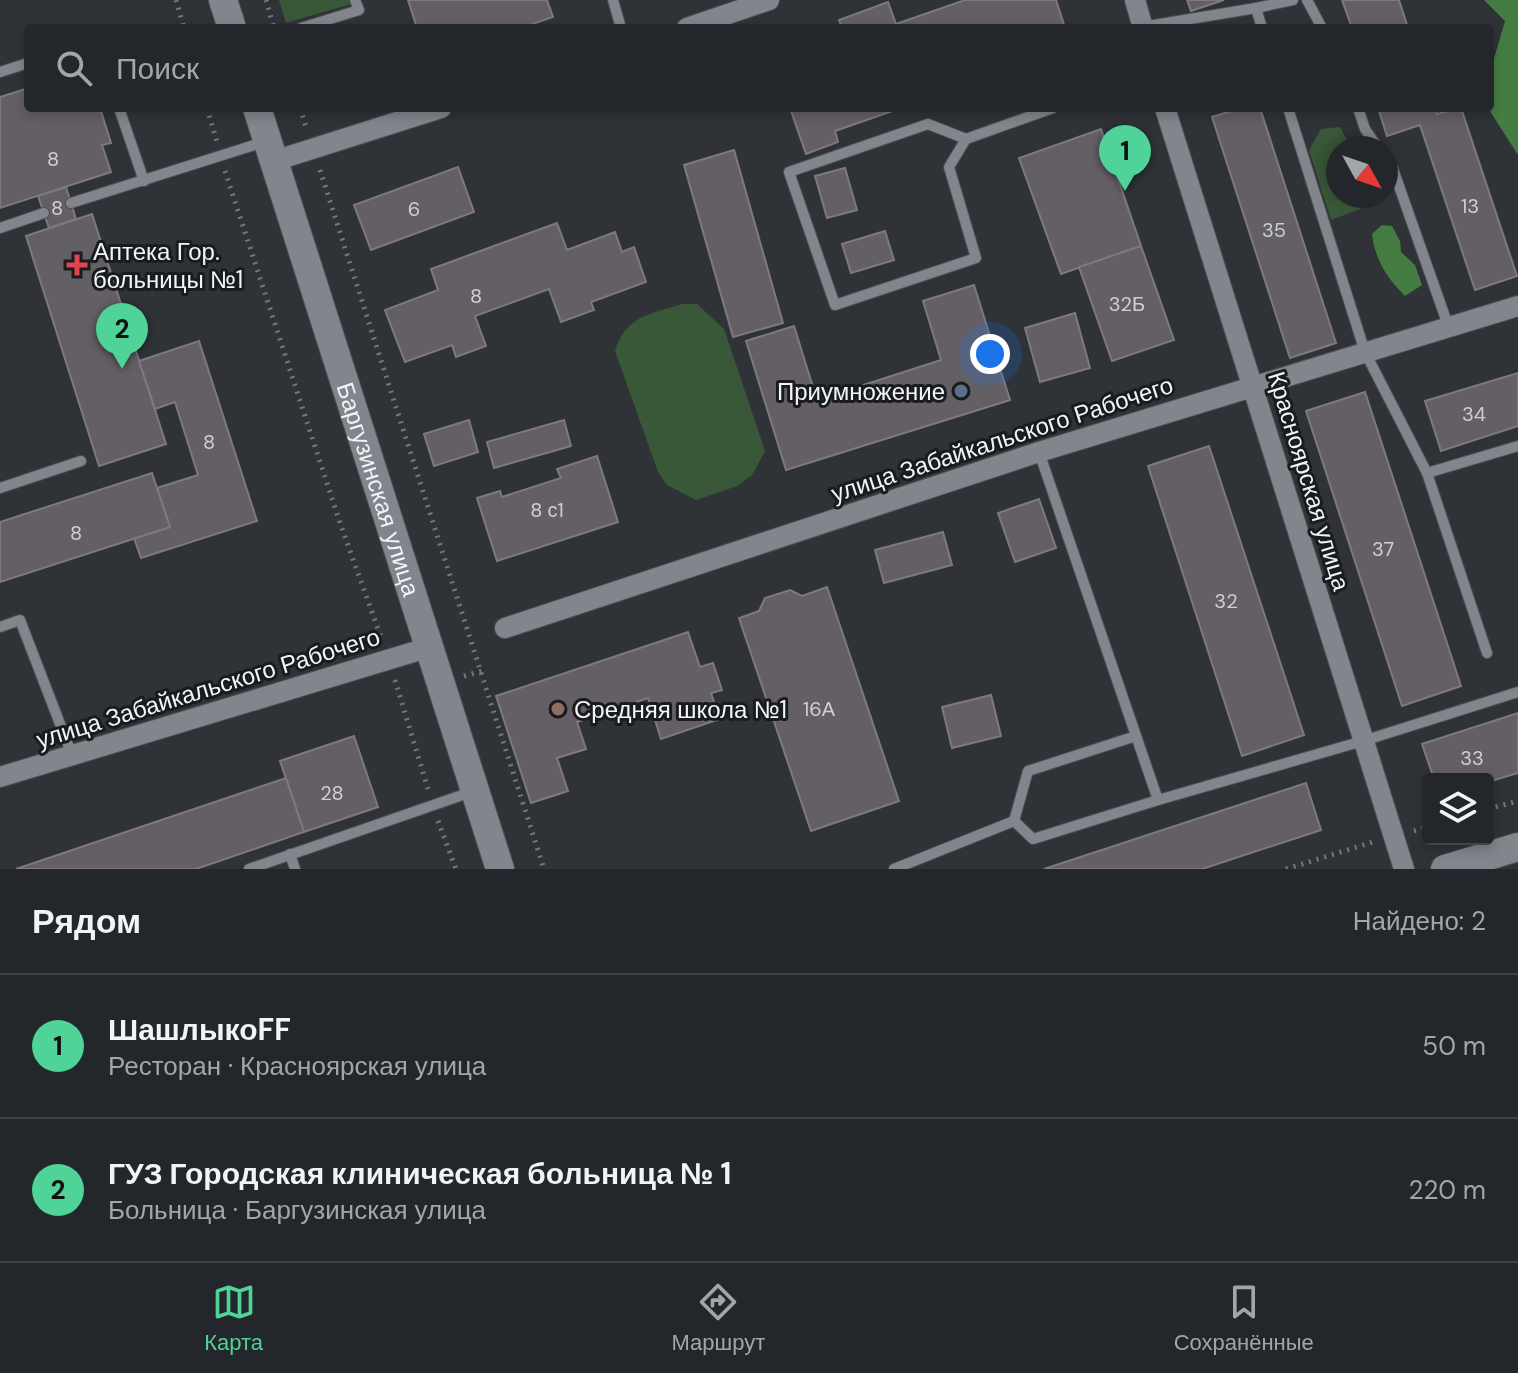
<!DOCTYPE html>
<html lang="ru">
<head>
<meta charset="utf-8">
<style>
	body { margin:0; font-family:"DM Sans",sans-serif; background:#2f3236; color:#f1f3f6 }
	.controls { position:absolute; right:24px; bottom:24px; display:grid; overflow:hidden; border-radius:8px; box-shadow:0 4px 12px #0003 }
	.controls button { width:72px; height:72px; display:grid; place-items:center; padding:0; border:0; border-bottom:2px solid #404347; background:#23262a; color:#f1f3f6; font:40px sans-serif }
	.compass { position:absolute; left:1326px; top:136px; width:72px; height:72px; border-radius:50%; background:#23262a; box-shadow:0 4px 12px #0003; rotate:130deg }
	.you { position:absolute; left:990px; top:354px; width:28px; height:28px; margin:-20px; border:6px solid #fff; border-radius:50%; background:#1a73e8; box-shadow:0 0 0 12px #1a73e833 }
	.badge { display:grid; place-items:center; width:52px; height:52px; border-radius:50%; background:#4fd398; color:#111; font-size:26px; font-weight:700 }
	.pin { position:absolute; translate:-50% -66px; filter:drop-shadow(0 2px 4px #0008) }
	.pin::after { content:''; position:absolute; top:42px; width:28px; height:24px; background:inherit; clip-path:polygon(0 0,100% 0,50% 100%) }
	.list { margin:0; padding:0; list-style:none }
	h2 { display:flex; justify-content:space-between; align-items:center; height:104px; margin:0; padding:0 32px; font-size:34px }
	h2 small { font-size:26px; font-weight:400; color:#a3a5a8 }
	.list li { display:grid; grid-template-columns:52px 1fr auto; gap:24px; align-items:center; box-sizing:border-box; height:144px; padding:0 32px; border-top:2px solid #404347 }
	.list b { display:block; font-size:30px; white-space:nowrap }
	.list p { margin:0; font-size:26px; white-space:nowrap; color:#a3a5a8 }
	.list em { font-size:26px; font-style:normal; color:#a3a5a8 }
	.icon { flex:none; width:44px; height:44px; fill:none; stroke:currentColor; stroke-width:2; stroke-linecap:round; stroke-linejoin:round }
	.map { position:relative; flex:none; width:1518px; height:869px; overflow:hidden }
	.search { position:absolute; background:#23262a; box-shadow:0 4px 12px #0003; left:24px; right:24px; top:24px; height:88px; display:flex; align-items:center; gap:20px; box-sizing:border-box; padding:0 28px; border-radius:8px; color:#a3a5a8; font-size:30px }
	.sheet { height:392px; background:#23262a }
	nav { display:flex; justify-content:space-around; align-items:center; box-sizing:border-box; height:112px; border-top:2px solid #404347; background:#23262a; font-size:22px; color:#a3a5a8 }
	nav a { display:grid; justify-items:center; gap:4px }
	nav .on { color:#4fd398 }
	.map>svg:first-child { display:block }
</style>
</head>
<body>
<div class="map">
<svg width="1518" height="869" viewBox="0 0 1518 869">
	<rect width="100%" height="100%" fill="#2f3338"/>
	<g fill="#395837">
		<path d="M279 0H350L351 4 286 23Z"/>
		<path d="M1340 127 1351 148H1338V196H1375L1378 202 1331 220 1309 150 1321 129Z"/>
		<path d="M682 304H697L724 329 765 451 752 475 737 486 696 500 667 485 658 472 615 351C626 315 651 314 682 304Z"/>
	</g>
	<g fill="#457c42">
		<path d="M1484 0H1518V155L1488 108 1490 72 1505 21Z"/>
		<path d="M1382 225 1392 226 1400 241 1401 252 1415 265 1422 285 1405 296C1387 278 1375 260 1372 234Z"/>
	</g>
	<g fill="#645f65" stroke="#7e797e" stroke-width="2">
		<path d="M408 0H547L553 17 521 28H417Z"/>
		<path d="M965 0H1056L1065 28H842L839 20 888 2 896 24Z"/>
		<path d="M1187 0H1224L1191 11Z"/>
		<path d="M1342 0H1399L1408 28H1352Z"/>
		<path d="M28 88V108H100L111 143 102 145 111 172 0 208V97Z"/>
		<path d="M790 108H901L835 131 838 142 806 154Z"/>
		<path d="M1241 108H1260L1336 343 1290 358 1212 117Z"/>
		<path d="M1378 108H1435L1437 114 1461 108 1517 276 1475 290 1420 125 1387 136Z"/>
		<path d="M1101 129 1141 246 1061 274 1019 158Z"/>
		<path d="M734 150 783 323 733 337 684 165Z"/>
		<path d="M458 167 474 212 371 250 354 205Z"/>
		<path d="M845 168 857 210 827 218 815 176Z"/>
		<path d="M66 187 76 219 49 228 38 196Z"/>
		<path d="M92 214 166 444 99 466 26 236Z"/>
		<path d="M557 223 567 250 615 232 622 252 634 247 646 282 591 302 594 310 561 322 549 289 475 316 486 346 456 357 452 345 405 362 385 310 438 290 431 269Z"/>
		<path d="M885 231 894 260 851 273 842 244Z"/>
		<path d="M1141 246 1174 340 1112 361 1079 267Z"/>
		<path d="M974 285 1010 400 786 470 746 341 794 326 817 400 941 360 923 301Z"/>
		<path d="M1075 313 1090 368 1040 382 1025 328Z"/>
		<path d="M199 341 257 521 141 558 134 538 170 527 157 488 198 475 175 402 155 409 139 361Z"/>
		<path d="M1518 373V426L1441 451 1425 401Z"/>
		<path d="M1365 392 1461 686 1402 706 1306 411Z"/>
		<path d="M469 420 478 452 434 466 424 434Z"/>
		<path d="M564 420 571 446 494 468 487 442Z"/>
		<path d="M1209 446 1304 735 1242 756 1148 466Z"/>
		<path d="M597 456 618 522 497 561 477 498 500 491 502 497 561 478 557 469Z"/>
		<path d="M152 473 170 527 0 582V522Z"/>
		<path d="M1039 499 1056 548 1015 562 998 513Z"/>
		<path d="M943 532 952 565 884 583 875 550Z"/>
		<path d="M827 587 899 801 811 831 739 618 759 611 765 598 790 590 802 596Z"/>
		<path d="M688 632 700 667 713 663 722 690 711 693 720 719 661 739 648 698 577 722 586 749 557 758 568 791 531 803 496 696Z"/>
		<path d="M991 695 1001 736 952 748 942 707Z"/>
		<path d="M1518 713V773L1488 782V779H1434L1422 744Z"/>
		<path d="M354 736 378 807 304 832 280 761Z"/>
		<path d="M286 778 304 832 196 869H16Z"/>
		<path d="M1306 783 1321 830 1202 869H1044Z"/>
	</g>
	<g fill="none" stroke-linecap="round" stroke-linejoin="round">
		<g stroke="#4c4f53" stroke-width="12">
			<g id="lane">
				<path d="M613 0 621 28"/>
				<path d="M1307 0 1322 28"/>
				<path d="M1256 8 1293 0"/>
				<path d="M1142 27 1256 8 1262 28"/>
				<path d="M301 28 359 10 355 0"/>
				<path d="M0 72 28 63"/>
				<path d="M119 108 144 181"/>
				<path d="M1288 108 1365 352 1427 473 1487 653"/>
				<path d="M1358 108 1365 129 1378 148"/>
				<path d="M966 139 928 124 789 172 835 305 976 258 949 167 966 139 1053 108"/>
				<path d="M1386 159 1393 169 1449 328"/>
				<path d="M71 203 267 141"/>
				<path d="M0 228 44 213"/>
				<path d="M1039 452 1158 800 1363 741 1518 692"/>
				<path d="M1427 473 1518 446"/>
				<path d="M0 488 81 461"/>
				<path d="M0 627 20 620 72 755"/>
				<path d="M1014 821 1028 771 1136 736"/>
				<path d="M290 854 295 869"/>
				<path d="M249 869 474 791"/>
				<path d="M894 869 1014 821 1033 839 1158 800"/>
			</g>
		</g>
		<g stroke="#4c4f53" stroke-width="22">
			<g id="street">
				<path d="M1135 0 1143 28"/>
				<path d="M687 28 769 0"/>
				<path d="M1165 108 1404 869"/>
				<path d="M274 161 441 108"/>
				<path d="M505 628 1039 452 1518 306"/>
				<path d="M0 777 430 647"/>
			</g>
		</g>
		<g stroke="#4c4f53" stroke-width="30">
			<g id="secondary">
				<path d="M223 0 232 28"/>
				<path id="s1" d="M257 108 500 869"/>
				<path d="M1445 869 1518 847"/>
			</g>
		</g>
		<g stroke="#74777c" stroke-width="5" stroke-dasharray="2 6" stroke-linecap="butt">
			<path d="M176 0 184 28"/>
			<path d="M266 0 274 28"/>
			<path d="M207 108 217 142"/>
			<path d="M300 108 307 130"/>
			<path d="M320 170 544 869"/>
			<path d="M225 171 340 523 382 640"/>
			<path d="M464 676 482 671"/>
			<path d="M395 680 428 789"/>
			<path d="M1488 809 1518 801"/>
			<path d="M438 821 456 869"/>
			<path d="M1414 831 1428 827"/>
			<path d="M1286 869 1373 842"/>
		</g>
		<use href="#lane" stroke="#82868c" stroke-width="10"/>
		<use href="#street" stroke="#82868c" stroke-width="20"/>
		<use href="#secondary" stroke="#82868c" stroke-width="28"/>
	</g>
	<path fill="#e0444e" stroke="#191b1d" stroke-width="3" d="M73 253h8v8h8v8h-8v8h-8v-8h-8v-8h8z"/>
	<circle fill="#5c6f8a" stroke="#191b1d" stroke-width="3" cx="961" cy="391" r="8"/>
	<circle fill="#8d6e63" stroke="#191b1d" stroke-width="3" cx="558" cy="709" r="8"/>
	<g text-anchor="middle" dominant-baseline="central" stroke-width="6" stroke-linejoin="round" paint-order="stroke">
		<g font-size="20" fill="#ced0d3">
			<text x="53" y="159">8</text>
			<text x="1470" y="206">13</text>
			<text x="57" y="208">8</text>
			<text x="414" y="209">6</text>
			<text x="1274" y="230">35</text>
			<text x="476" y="296">8</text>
			<text x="1127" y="304">32Б</text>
			<text x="1474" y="414">34</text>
			<text x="209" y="442">8</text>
			<text x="547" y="510">8 с1</text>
			<text x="76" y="533">8</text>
			<text x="1383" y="549">37</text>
			<text x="1226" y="601">32</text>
			<text x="819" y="709">16А</text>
			<text x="1472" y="758">33</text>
			<text x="332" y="793">28</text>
		</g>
		<g font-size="24" fill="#f2f5f8" stroke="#191b1d" text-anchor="start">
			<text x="93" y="251">Аптека Гор.<tspan x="93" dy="28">больницы №1</tspan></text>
			<text x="945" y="391" text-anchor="end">Приумножение</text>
			<text x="574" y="709">Средняя школа №1</text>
		</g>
		<g font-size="24" fill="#f2f5f8" stroke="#191b1d">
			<text transform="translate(1002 439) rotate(-18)">улица Забайкальского Рабочего</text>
			<text transform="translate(1309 481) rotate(73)">Красноярская улица</text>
			<text stroke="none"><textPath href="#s1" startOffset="400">Баргузинская улица</textPath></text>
			<text transform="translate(208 688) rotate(-17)">улица Забайкальского Рабочего</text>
		</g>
	</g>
</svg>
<div class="controls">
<button><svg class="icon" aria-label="layers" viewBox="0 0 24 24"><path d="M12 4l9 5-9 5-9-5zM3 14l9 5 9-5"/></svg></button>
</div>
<svg class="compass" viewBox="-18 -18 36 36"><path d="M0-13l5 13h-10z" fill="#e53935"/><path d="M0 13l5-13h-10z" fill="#a3a5a8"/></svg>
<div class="you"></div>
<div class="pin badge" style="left:1125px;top:191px">1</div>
<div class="pin badge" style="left:122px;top:369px">2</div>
<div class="search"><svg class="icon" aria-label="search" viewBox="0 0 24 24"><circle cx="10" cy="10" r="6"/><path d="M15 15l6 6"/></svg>Поиск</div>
</div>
<section class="sheet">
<h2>Рядом<small>Найдено: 2</small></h2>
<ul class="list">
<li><span class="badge">1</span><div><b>ШашлыкоFF</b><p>Ресторан · Красноярская улица</p></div><em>50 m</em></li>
<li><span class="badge">2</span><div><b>ГУЗ Городская клиническая больница № 1</b><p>Больница · Баргузинская улица</p></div><em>220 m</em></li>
</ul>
</section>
<nav>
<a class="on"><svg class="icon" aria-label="map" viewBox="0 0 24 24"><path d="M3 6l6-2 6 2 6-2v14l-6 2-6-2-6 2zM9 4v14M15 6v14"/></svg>Карта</a>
<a><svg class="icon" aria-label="directions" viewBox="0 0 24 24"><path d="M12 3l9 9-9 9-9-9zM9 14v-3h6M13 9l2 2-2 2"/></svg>Маршрут</a>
<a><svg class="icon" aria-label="saved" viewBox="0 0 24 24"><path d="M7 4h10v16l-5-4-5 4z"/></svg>Сохранённые</a>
</nav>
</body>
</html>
